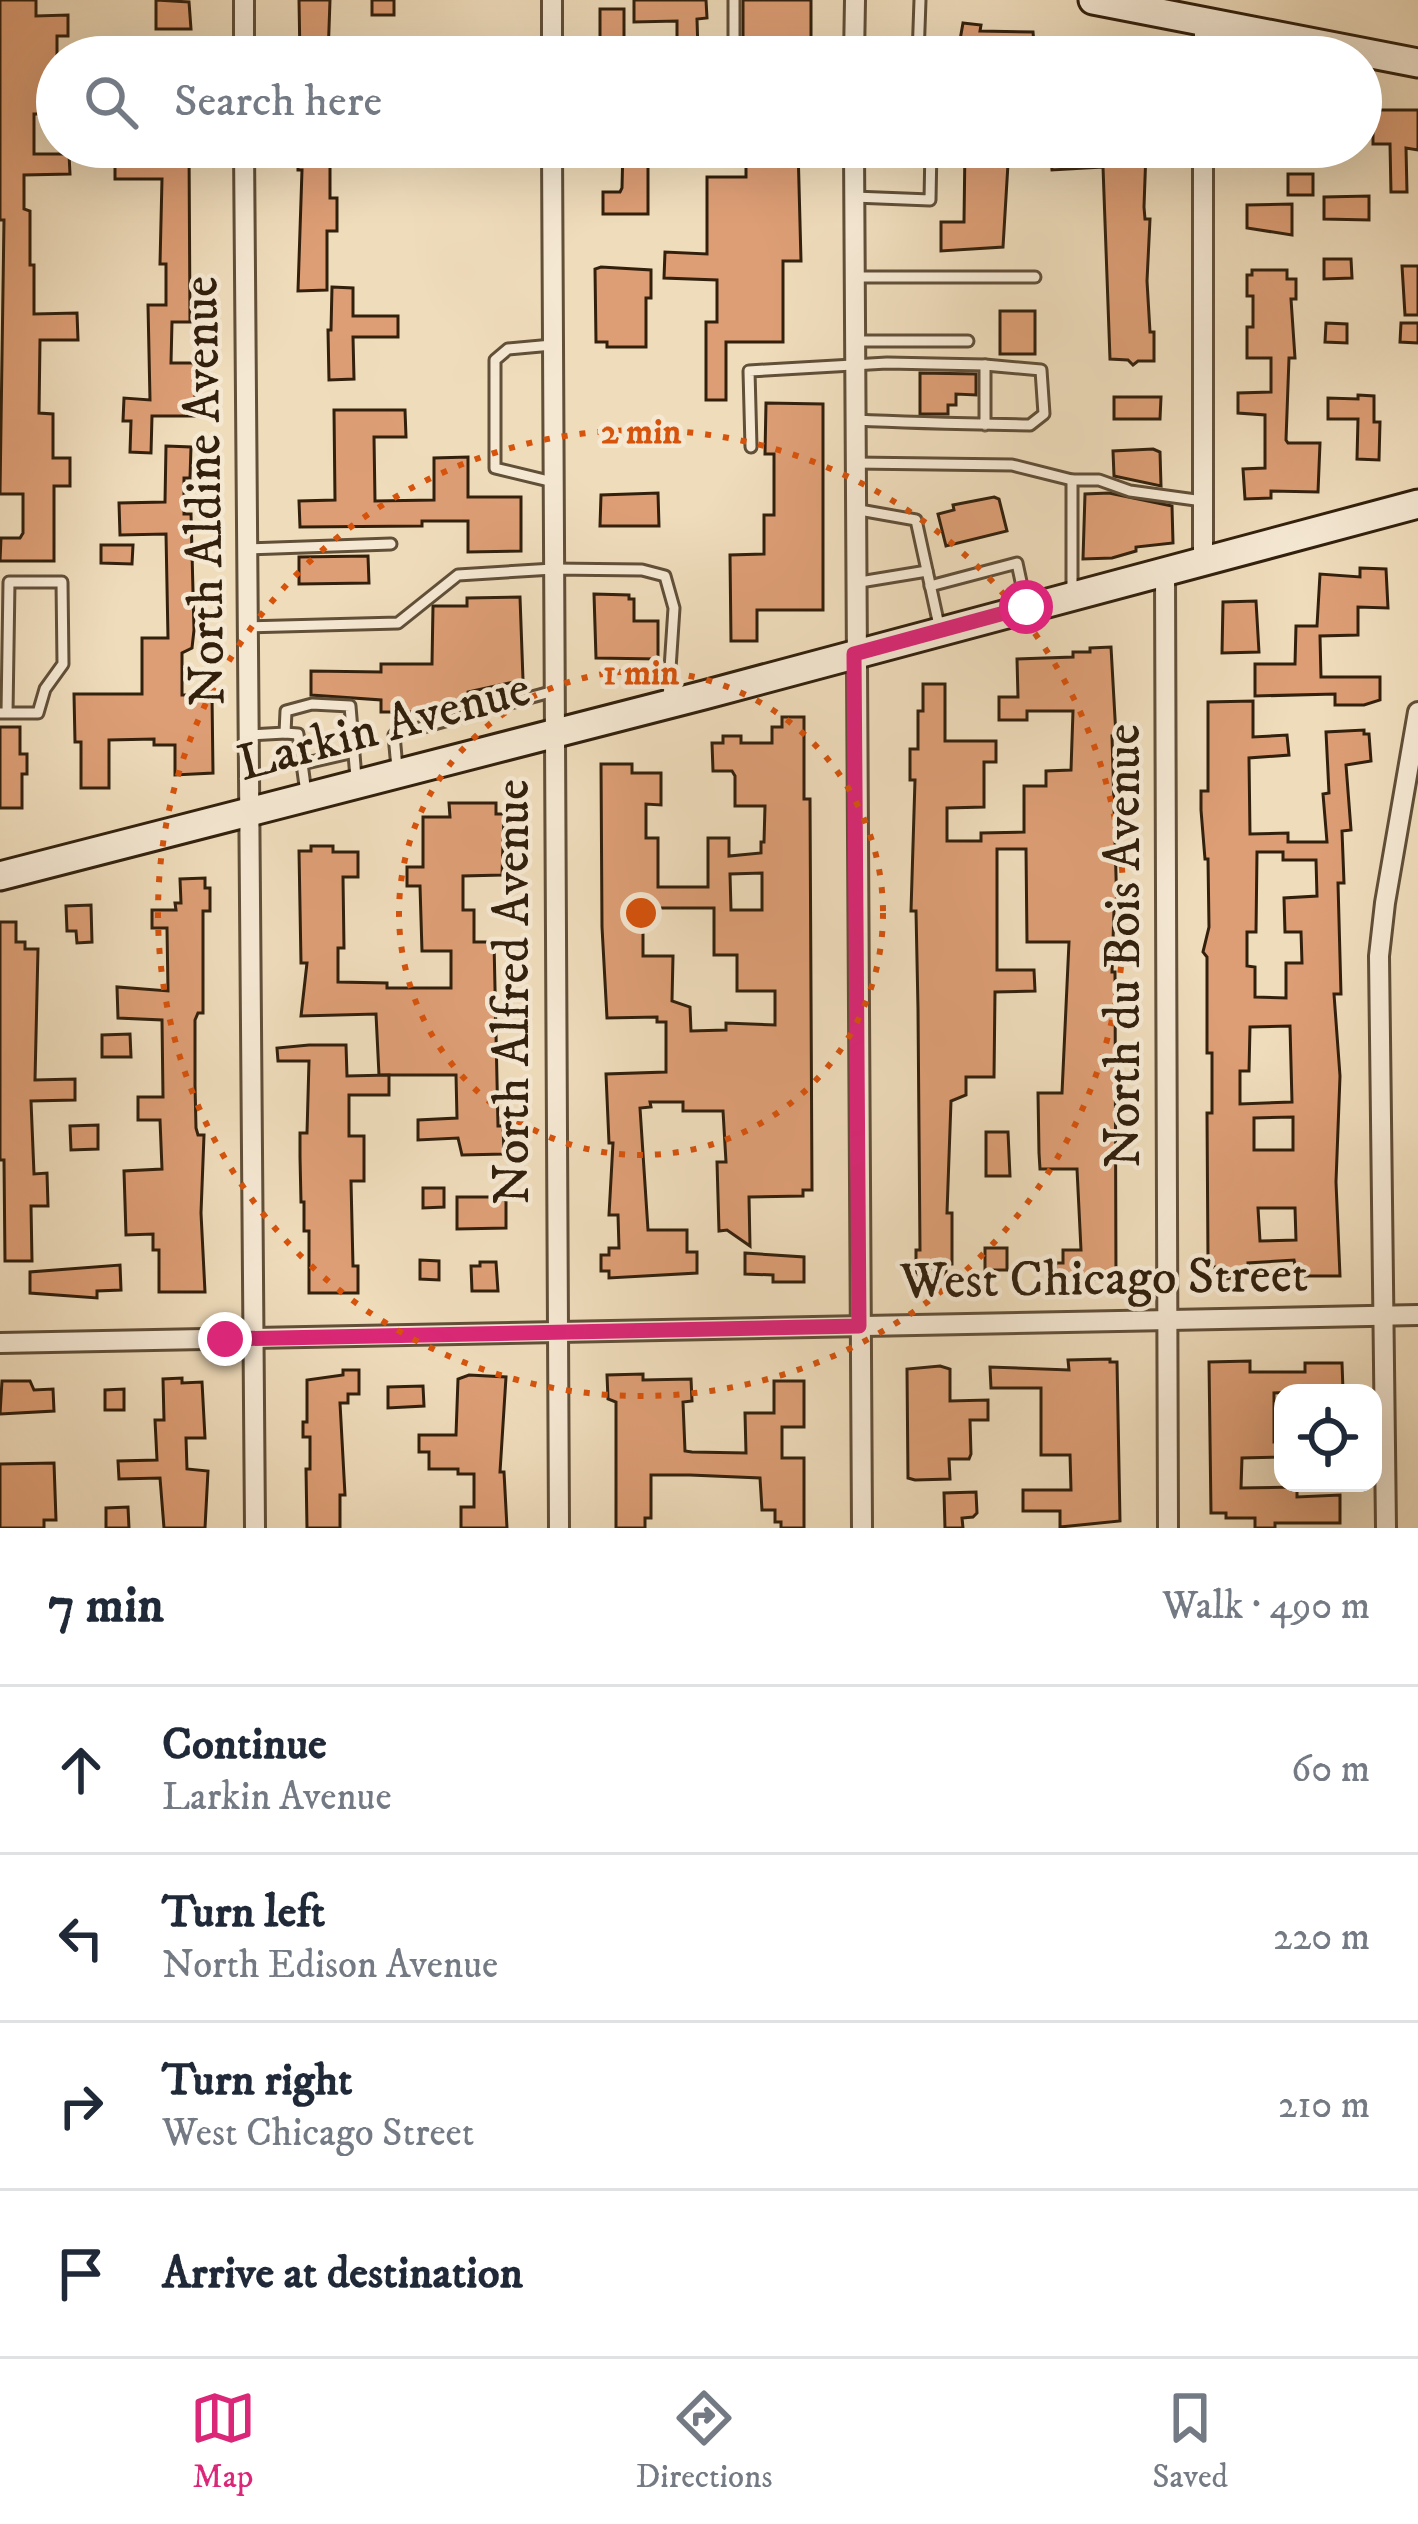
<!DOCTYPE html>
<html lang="en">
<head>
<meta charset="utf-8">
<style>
	body { margin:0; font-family:"IM FELL DW Pica",serif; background:#f6f6f7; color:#1f2937 }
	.controls { position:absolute; right:36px; bottom:36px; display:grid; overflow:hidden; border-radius:24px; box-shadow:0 12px 48px #0002 }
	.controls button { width:108px; height:108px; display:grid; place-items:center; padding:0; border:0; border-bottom:3px solid #e0e1e3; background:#fff; color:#1f2937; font:60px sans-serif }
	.stop { position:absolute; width:36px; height:36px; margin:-27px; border:9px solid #db2777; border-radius:50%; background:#fff }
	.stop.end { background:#db2777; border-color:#fff; box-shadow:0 3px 12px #0008 }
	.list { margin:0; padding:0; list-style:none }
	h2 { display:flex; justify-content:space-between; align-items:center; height:156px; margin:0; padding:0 48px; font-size:51px }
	h2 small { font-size:39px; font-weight:400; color:#747a83 }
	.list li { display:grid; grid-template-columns:78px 1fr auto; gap:36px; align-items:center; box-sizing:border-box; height:168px; padding:0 48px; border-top:3px solid #e0e1e3 }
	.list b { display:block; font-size:45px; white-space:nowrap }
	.list p { margin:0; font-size:39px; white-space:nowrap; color:#747a83 }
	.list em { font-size:39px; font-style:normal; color:#747a83 }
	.icon { flex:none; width:66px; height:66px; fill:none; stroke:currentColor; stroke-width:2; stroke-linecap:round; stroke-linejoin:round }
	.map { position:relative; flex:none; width:1418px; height:1528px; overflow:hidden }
	.search { position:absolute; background:#fff; box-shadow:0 12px 48px #0002; left:36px; right:36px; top:36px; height:132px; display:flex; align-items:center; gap:30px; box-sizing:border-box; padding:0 42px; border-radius:66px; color:#747a83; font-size:45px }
	.sheet { height:828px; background:#fff }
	nav { display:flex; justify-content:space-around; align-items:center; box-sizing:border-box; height:168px; border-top:3px solid #e0e1e3; background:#fff; font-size:33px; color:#747a83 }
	nav a { display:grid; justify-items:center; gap:6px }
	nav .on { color:#db2777 }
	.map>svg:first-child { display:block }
</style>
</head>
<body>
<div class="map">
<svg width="1418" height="1528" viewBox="0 0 1418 1528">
	<rect width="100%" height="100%" fill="#efdcbb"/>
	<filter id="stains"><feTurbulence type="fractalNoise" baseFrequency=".00167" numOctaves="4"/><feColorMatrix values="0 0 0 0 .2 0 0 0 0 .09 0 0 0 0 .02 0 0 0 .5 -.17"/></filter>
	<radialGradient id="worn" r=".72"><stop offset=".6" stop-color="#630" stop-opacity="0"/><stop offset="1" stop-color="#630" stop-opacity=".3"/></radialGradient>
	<g fill="#dd9e75" stroke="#32200d" stroke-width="3" fill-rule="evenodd">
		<path d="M0 0H36V16L68 15V36H57V82L41 83V114H34V154H69L70 174 24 175V209L30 211V265H34V314L77 313 78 340H40L39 413 53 414V458H70V486H54V561H0L1 538H20L23 533V494H0L4 220H0Z"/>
		<path d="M156 0 189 2 191 29H156Z"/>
		<path d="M299 0H330L328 57H300Z"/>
		<rect x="372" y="0" width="22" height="15"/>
		<path d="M634 0H706L707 18 697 19 698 52H677V21L634 22Z"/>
		<path d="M743 0H811V53H782V40H743Z"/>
		<rect x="600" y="9" width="24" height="48"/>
		<path d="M963 23 981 25 980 31 1033 32 1035 57H957Z"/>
		<path d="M1373 110H1418V150L1406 148 1407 192H1391L1390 144H1373Z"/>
		<path d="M158 147H189L190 322H172L171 363H195V416H152L151 453 130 452 131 421H123L124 398 150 400 148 305H166V264H160L162 179H115V160L158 159Z"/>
		<path d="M298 147H330V198H337V231H327V290L298 291 302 170H298Z"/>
		<path d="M623 147H648V214H603V192H620L622 188Z"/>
		<path d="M746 147H798L801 261H783V342H726V400H706V322H717V280L664 278 665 252 707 254V177H746Z"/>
		<path d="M965 147H1009L1003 247 941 251V222H964Z"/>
		<path d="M1050 147H1075V152L1146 151 1144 207 1145 219H1150L1147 281 1150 332H1154V361H1138L1133 365 1128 360 1110 359 1103 167 1052 170Z"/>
		<rect x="1288" y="174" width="25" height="21"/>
		<path d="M1369 196V220L1324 219V197Z"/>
		<path d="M1292 204V235L1247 228V205Z"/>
		<path d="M1324 259H1351L1352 278 1324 279Z"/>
		<path d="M1402 266H1418V315H1405Z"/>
		<path d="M601 267 651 270V298H646V347H607V342H596L595 269Z"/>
		<path d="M1252 270H1287V279H1296V299H1291L1295 358H1289L1286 440 1288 443H1320L1318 492 1271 491V498L1245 499 1243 469 1265 468V415L1238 413V393L1271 392V358H1247V327H1253V296H1247V275H1252Z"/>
		<path d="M332 287 353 288V316H398V337H353L354 379 329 380 328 330H331Z"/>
		<rect x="1000" y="311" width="35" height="43"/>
		<path d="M1326 323 1347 324V343L1325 342Z"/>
		<path d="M1401 323H1418V343L1400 342Z"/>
		<path d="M920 373 976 374V395L956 394V405H948V414H920Z"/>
		<path d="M1358 395 1374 396V422H1380L1379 460 1357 459 1358 419H1328V398L1358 399Z"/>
		<path d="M1114 397H1161L1160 419H1114Z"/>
		<path d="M766 403 823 404V610H757V641H731L730 555 764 554V515H774V454H765Z"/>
		<path d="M334 410H405L406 437H374L375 501 434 500V458L468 457V497H521V551L468 552V521H422V526L300 527 299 501 335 500Z"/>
		<path d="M166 446 191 447 190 478H184V514H191L194 630 192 648 182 653V695H212L213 773 175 775V745H154V739L109 740V788H81V742H75L74 694H142V638H168L166 534 120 535 119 503 165 502Z"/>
		<path d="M1153 449 1160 452 1161 486 1114 476 1113 451Z"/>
		<path d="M658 493 659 526H600L601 495Z"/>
		<path d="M1109 493 1172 506 1173 543 1136 547V551L1112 558 1083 559 1085 494Z"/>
		<path d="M994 497 999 499 1007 531 946 546 938 514 954 510 953 505Z"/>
		<path d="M101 545H133L132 564 101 563Z"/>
		<path d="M368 556 369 583 299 584V557Z"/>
		<path d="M1360 568 1386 569 1388 608 1358 607V635L1320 636 1321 677H1380V700L1364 705H1335V694L1255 696V664H1295L1296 626H1317L1320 574 1360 577Z"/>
		<path d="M594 594 629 595V599H634V621H658V659L596 658Z"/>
		<path d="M520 597 523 680 468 692 467 699 411 712H381V700L311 695V671L381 672V664H432L433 606H467V598Z"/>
		<path d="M1256 601 1259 652 1222 653 1223 602Z"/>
		<path d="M1111 647 1116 736H1112L1117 910H1114L1112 972H1115L1116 1279H1055V1263H1063V1250H1081L1077 1169H1040L1039 1153 1038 1093H1062L1069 942H1027L1026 849H997V970H1034L1035 991 995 992 994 1077H966V1095L951 1101 947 1213H952V1264H946V1279H933V1286L916 1285V1250H920L918 1009 916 911H911L915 780H910V749H918V711H923V684H945V741H996V762H984V807L947 808V841H981V833L1024 832V786H1046V771L1071 770 1073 711H1027V720H999V697H1018L1017 659 1073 657V652H1090V648Z"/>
		<path d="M1253 701V737L1287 735 1289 755 1249 758 1250 834 1288 833V842H1327L1323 794 1329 793 1326 732 1364 730V734H1369L1371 761 1346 765 1351 830 1342 831 1344 883H1338L1341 994H1334L1340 1076 1336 1182 1340 1276H1297L1294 1260 1248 1263 1249 1276 1215 1280V1267H1210L1208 1260 1207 1113H1212V1053H1207V957L1203 952 1209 927 1208 859H1205L1201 810V791H1208V702ZM1257 852H1283V860H1316L1317 896 1284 898 1285 932H1301L1302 963H1286V998L1255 997V967L1247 966V932H1256ZM1290 1026 1292 1102 1240 1104V1071H1249L1250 1027ZM1293 1117V1150H1254V1118ZM1258 1208H1295L1296 1240 1260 1241Z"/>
		<path d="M782 717H804V799H810L812 1190H803V1196L749 1197 750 1246 727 1230 719 1231 717 1162H726L723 1111H683V1102H650L651 1107 640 1108 648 1230H687V1252H697V1273L609 1278V1271H601V1255H609V1248H619L618 1215H609L613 1143H609L606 1074 666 1072V1022H657V1017L607 1018 602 927 601 764H632V773H661V805L646 804V838H658V887H708V838H729V856L761 853V842H764L765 806H735V776L732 771H713L712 743H723V736H741V743H772V727H782ZM762 873V910H731L730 874ZM643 908H714V955H737V991H775V1025L726 1023V1030L691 1031 690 1007 672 1001 673 956H643Z"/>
		<path d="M0 727H20V754H27V774H22V808H0Z"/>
		<path d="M449 803H496V814H504L502 875 463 876V910H474V942H494L498 1126H503L504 1154 462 1155 458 1138 418 1140V1120L457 1118 456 1075H379L376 1014 301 1016 307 963H301L299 851H311V846H333V852H358V877H343L344 948H338V982L387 983V988H451V951H422L420 886H407V867H423V817H450Z"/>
		<path d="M205 878V888H210V911H203V1013H198L195 1020V1085L196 1128 198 1135H204L201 1213 205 1292H159V1250H153V1234L126 1235 124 1171 162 1169 160 1120H138V1097H163L162 1020 118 1018 117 987 168 991 167 928H152V910H176L175 903H181L180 879Z"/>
		<path d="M91 905 92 942 77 943 76 931H67L66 906Z"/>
		<path d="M0 922H16V942H25V949H38L35 1080 75 1079V1100L31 1101 34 1174 47 1173 48 1206H31L32 1261H5L4 1160H0Z"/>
		<path d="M130 1034 131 1057H102V1035Z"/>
		<path d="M309 1045H346L347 1076 389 1075V1095H349V1136H364V1181H351L353 1266H358V1293H309V1231H304V1202H301L300 1157V1133H307L309 1061H278L277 1048Z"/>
		<path d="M98 1125V1149L71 1150 70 1126Z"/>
		<path d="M986 1132H1008L1010 1176H986Z"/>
		<path d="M423 1188H444V1207L423 1208Z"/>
		<path d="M457 1197H506V1228L457 1229Z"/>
		<rect x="985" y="1248" width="22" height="22"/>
		<path d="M745 1253 804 1257V1282H773V1275L745 1274Z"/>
		<path d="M420 1260 439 1261V1280L420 1279Z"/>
		<path d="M480 1262H496L498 1291H472L471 1266H480Z"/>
		<path d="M120 1265 121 1290 97 1291V1298L30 1293V1272Z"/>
		<path d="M1110 1359V1362H1117L1120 1521 1060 1527V1511H1023V1490H1071L1070 1455H1041V1388H991L990 1367 1069 1370 1068 1360Z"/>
		<path d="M1250 1361V1372H1305V1363H1342L1343 1390 1274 1393V1442H1283V1457L1242 1458 1241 1488 1297 1487V1497L1340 1495V1523H1275V1528H1255V1518H1226V1513H1211L1209 1362Z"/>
		<path d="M940 1366 950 1369V1401L988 1400V1420H970L971 1454 969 1459H949L950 1479 915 1480 908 1478 907 1369Z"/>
		<path d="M343 1370H359V1394H348V1403H340L345 1495H340V1528H307L306 1469H310V1437H303V1422H307V1380L343 1375Z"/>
		<path d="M643 1374V1380L691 1379 692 1401 683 1402 685 1451 692 1452 746 1453 745 1413H774V1381H804V1427H782V1458H804V1528H781V1522H775V1510H762L760 1478 690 1475H651V1518H645V1528H616V1402L608 1399 607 1375Z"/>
		<path d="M469 1375 506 1377 500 1472H504L507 1528H461V1507H474V1474H458V1469H429V1452H419V1435H456L458 1379Z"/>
		<path d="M182 1378V1383L202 1382 205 1438H186L187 1469 208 1471 205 1528H164L160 1478 119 1479 118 1461 157 1460 155 1420H164L163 1379Z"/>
		<path d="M2 1381H30L34 1390 53 1389 54 1411 0 1414Z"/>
		<path d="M423 1386 424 1406 388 1408V1387Z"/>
		<path d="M124 1389V1410H105V1390Z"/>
		<path d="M54 1463 56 1520H44V1528H0V1464Z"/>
		<path d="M976 1492 977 1513 973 1517 962 1518 963 1528H945L944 1493Z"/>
		<path d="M128 1507 129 1528H106V1508Z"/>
	</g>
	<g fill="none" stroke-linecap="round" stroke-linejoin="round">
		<g stroke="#614f38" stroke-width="15">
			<g id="lane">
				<path d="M734 0V55L738 57"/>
				<path d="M918 57 920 0"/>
				<path d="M854 197 930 200 931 147"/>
				<path d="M854 277H1035"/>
				<path d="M854 341H968"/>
				<path d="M552 345 508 349 495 360V468L553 482"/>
				<path d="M856 420C914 423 972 424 1030 425L1044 414 1041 370 985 365V425"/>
				<path d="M751 447 749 371 887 363 985 365"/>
				<path d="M855 463 1012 465 1072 480H1099L1130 491 1203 501"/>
				<path d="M854 509 916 520 940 630"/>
				<path d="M247 549 391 544"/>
				<path d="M854 583 927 571"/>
				<path d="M930 586 1017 563 1026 605"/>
				<path d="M1072 594V480"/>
				<path d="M248 627 398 623 458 575 553 569 642 570 665 576 674 608 668 699"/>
				<path d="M0 713H38L45 689 63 664 62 582H9L7 713"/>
				<path d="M285 733 298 734 306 793"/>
				<path d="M249 735 285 733 286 711 312 704 350 706 356 778"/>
				<path d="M302 764 354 752"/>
				<path d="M397 768 394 735 554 691"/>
			</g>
		</g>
		<g stroke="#614f38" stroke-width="24">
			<g id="street">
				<path d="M552 0V57"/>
				<path d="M244 57V0"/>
				<path d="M854 57 855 0"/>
				<path d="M1204 57V22"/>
				<path d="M244 147 255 1528"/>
				<path d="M552 147 559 1528"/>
				<path d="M854 147 862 1528"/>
				<path d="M1203 147V562"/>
				<path d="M1165 571 1168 1528"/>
				<path d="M0 1343 1418 1315"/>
				<path d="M1386 1528 1379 956 1385 903 1418 712"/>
			</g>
		</g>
		<g stroke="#32200d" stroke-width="33">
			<g id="secondary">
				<path d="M1093 0 1418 63"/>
				<path d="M0 876 704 695 1418 504"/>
			</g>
		</g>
		<use href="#lane" stroke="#f5e8d3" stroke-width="9"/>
		<use href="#street" stroke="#f5e8d3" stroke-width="18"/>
		<use href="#secondary" stroke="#f5e8d3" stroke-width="27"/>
	</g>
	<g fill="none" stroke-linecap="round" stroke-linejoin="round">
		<path stroke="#db2777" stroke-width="15" d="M225 1339 859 1326 854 654 1026 607"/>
	</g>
	<g fill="none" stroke="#d6530c" stroke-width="6" stroke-dasharray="6 12">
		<circle cx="641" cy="913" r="242"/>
		<circle cx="641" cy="913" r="483"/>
	</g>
	<g text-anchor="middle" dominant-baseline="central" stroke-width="9" stroke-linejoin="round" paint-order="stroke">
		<g font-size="51" fill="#32200d" stroke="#f5e8d3">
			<text transform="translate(205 491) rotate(-91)">North Aldine Avenue</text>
			<text transform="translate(384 727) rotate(-15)">Larkin Avenue</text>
			<text transform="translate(1124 946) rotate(-90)">North du Bois Avenue</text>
			<text transform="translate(513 992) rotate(-90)">North Alfred Avenue</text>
			<text transform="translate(1104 1279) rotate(-1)">West Chicago Street</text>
		</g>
	</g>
	<circle cx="641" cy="913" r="18" fill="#d6530c" stroke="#f5e8d3" stroke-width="6"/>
	<g font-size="36" text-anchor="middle" font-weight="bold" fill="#d6530c" stroke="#f5e8d3" stroke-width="9" stroke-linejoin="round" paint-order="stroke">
		<text x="641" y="443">2 min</text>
		<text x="641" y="684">1 min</text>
	</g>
	<rect width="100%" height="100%" filter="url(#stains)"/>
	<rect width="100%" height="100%" fill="url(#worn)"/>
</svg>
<div class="controls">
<button><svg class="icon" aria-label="locate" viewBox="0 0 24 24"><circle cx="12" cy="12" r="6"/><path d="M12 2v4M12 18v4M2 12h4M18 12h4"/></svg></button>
</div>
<div class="stop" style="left:1026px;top:607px"></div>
<div class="stop end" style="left:225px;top:1339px"></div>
<div class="search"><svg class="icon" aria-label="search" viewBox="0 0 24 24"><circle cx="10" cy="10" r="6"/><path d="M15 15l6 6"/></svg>Search here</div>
</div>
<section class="sheet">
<h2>7 min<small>Walk · 490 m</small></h2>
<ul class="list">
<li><svg class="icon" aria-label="ahead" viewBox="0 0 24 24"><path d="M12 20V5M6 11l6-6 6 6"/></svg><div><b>Continue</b><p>Larkin Avenue</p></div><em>60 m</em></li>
<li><svg class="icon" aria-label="left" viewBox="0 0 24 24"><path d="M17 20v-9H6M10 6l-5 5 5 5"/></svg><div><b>Turn left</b><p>North Edison Avenue</p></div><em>220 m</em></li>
<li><svg class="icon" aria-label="right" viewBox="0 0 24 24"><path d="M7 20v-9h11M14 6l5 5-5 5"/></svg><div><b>Turn right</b><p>West Chicago Street</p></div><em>210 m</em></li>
<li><svg class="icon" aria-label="arrive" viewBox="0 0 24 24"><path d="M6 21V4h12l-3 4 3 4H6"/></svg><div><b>Arrive at destination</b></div></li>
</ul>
</section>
<nav>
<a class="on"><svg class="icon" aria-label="map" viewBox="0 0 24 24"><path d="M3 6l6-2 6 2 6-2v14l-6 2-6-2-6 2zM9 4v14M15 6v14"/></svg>Map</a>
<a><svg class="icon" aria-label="directions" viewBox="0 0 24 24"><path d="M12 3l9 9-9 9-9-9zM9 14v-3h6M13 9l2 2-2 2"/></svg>Directions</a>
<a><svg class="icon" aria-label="saved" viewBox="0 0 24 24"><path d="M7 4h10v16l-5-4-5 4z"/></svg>Saved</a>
</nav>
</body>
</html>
